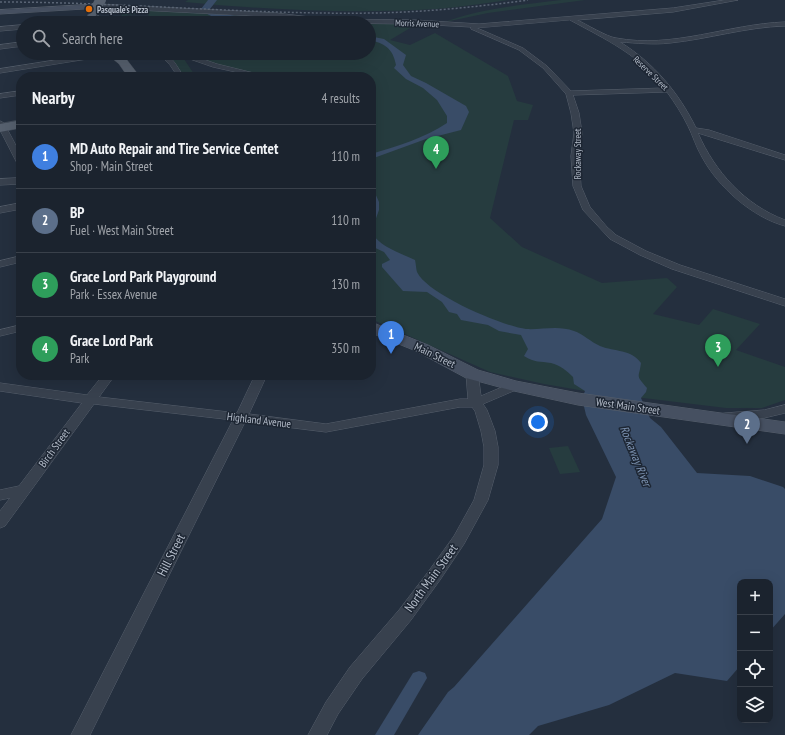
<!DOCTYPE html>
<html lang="en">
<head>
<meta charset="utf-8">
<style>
	body { margin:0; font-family:"PT Sans Narrow",sans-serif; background:#242b36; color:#f1f3f6 }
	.controls { position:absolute; right:12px; bottom:12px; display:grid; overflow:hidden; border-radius:8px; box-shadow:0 4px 16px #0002 }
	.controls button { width:36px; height:36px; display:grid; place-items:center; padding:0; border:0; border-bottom:1px solid #39404a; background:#1b232e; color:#f1f3f6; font:20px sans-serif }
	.you { position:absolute; left:538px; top:422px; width:14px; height:14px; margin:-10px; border:3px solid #fff; border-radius:50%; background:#1a73e8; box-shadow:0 0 0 6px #1a73e833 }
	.badge { display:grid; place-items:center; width:26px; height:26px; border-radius:50%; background:#8ab4f8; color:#fff; font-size:13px; font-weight:700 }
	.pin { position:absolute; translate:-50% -33px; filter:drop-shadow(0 1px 2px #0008) }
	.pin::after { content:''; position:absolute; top:21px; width:14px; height:12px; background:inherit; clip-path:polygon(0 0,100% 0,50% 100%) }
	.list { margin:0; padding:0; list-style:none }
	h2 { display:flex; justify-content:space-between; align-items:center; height:52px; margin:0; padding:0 16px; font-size:17px }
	h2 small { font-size:13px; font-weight:400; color:#a0a4aa }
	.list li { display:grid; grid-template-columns:26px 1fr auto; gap:12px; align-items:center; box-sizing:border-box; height:64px; padding:0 16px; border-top:1px solid #39404a }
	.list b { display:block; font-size:15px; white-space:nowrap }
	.list p { margin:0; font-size:13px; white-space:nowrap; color:#a0a4aa }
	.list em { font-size:13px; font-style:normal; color:#a0a4aa }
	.icon { flex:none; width:22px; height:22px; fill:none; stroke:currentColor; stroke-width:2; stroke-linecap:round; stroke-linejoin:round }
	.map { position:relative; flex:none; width:785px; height:735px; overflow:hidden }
	.search { position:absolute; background:#1b232e; box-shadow:0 4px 16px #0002; left:16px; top:16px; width:360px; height:44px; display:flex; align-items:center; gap:10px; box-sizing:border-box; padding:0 14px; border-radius:22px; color:#a0a4aa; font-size:15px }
	.panel { position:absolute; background:#1b232e; box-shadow:0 4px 16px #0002; left:16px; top:72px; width:360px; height:308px; border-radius:16px }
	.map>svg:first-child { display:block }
</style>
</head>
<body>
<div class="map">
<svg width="785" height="735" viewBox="0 0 785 735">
	<rect width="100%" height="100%" fill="#242f3e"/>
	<g fill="#263c3f">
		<path d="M188 0H509C485 3 460 7 436 9 353 14 269 10 185 2Z"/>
		<path d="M561 0H585L488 13 445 22C481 8 522 5 561 0Z"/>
		<path d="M119 8 275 18 321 23H160L145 13 122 16Z"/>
		<path d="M369 24H417L390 40 410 45 435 33 508 76 517 101 533 105 528 120H514L490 218 522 247 602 283 667 278 677 287 653 314 699 325 713 309 760 324 736 350 785 367V400L762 408H726L585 391 544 384 490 372 371 319V77C308 77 248 82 190 53H369Z"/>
		<path d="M171 56H182L196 77H183Z"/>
		<path d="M568 446 580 472 560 474 549 448Z"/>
	</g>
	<g fill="#394c67">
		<path d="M369 36 384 39 406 55 403 65 411 76 426 83 466 106 469 112 461 130 426 139 371 159V154C397 146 425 138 447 123V116L437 100 423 88 406 79 394 68 396 65C393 48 384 43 369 40Z"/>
		<path d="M371 184 379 202V210L371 232C380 247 400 253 415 260 416 264 416 269 417 272 427 294 502 326 526 329 542 330 558 325 574 331 583 334 591 342 600 346 615 352 631 349 641 363 639 379 635 374 647 388L646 392 641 398 650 418 661 427 697 473 750 476 783 487 785 489V614L770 631V582H740V666L727 681 675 673 609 705 538 726 529 735H418L448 692 454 687 602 519 616 477 586 415 582 398 585 391 574 384 573 377C567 371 560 365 551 363 540 361 535 363 524 356L528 349 521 335 499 331 488 325 461 320 457 314 449 312 442 302 427 292 403 291 382 267V264L390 260 384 252 371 246Z"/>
	</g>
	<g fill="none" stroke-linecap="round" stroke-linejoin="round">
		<path fill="#394c67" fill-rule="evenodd" d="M419 671 425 673 427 678 394 735H375L413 673Z"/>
		<path fill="#394c67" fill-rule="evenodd" d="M208 0H217L210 9 212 11 258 21 260 23C244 23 210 21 201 9Z"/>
		<g stroke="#565f6c" stroke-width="1">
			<g id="street">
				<path d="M725 0H738L673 12 577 20C586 24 607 37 616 38 673 49 728 24 785 22V26C746 27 709 39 670 43 653 45 637 43 620 42 654 63 679 93 696 128L709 130 785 155V160L698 133C715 172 745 205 785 220V226C752 217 718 187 702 157 696 147 693 136 688 126 682 114 675 103 667 92L573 95 579 113 582 133 579 156 581 186 590 207 607 227 616 235 646 251 680 265 785 299V306L672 269 640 255 610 239 583 210 573 186 571 156 574 133 571 113 566 94 543 68 519 50 471 29V27L415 24 327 23 276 17 98 8 95 6 98 4 276 13 327 19 415 20 479 24 673 8ZM570 20C605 39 640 55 664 88L571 91 547 66 523 48 477 28Z"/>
				<path d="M93 13 110 22 111 23H104L91 16V14Z"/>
				<path d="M89 20 91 21V23H69L72 21Z"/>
				<path d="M23 25V29L0 31V27Z"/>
				<path d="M23 42V46L0 49V45Z"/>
				<path d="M100 53H115L112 55 0 73V69Z"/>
				<path d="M159 53 188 54 217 64 270 77H258L213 67 187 58 169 56 175 63 184 77H178L170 65Z"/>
				<path d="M131 72 133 73V75L111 77Z"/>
				<path d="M21 91V95L0 98V94Z"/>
				<path d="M0 121 4 123 21 155V165L17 163 0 130Z"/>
				<path d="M21 178V184L0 185V179Z"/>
				<path d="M21 203V209L0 213V207Z"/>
				<path d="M21 256V262L0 267V261Z"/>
				<path d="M21 325V331L0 336V330Z"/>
				<path d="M472 370 476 371 478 374 481 396 514 382 518 383 520 386 518 389 483 404 487 410 495 431 498 447V465L488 500 464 544 440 580 411 620 362 679 338 714 327 735H308L326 702 350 667 399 610 428 572 454 536 474 500 484 465V447L481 431 475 411 472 407H460L326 432 245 422 90 735H71L233 420 94 404 5 526 0 528V511L10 498 0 500V490L19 486 82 403 0 391V383L87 395 103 375H115L99 397 237 413 255 375H267L249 414 326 424 460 399H468L466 374 468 371Z"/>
				<path d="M785 405V413L764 418 725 421 720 420 719 417 720 414 725 413 764 410Z"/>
			</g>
		</g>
		<g stroke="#565f6c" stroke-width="1">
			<g id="secondary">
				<path d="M98 4 102 6 101 8 0 14V10Z"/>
				<path d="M371 322 428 345 478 370 516 381 578 393 785 422V434L578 405 514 391 466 378 416 351 371 333Z"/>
			</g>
		</g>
		<g stroke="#414a57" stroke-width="1">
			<g id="primary">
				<path d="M95 2H101L102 4 92 23H84Z"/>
				<path d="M106 53H117L127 60 140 77H128L119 64Z"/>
				<path d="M21 120V128L0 132V124Z"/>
			</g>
		</g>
		<use href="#street" fill="#38414e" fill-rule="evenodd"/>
		<use href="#secondary" fill="#465061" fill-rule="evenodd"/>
		<use href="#primary" fill="#56606e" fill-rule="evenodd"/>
		<path stroke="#5a6575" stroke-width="1.5" stroke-dasharray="2 2" stroke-linecap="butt" d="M0 2C125 2 250 15 375 13 426 12 477 7 528 0"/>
		<g stroke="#414a57" stroke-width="10" stroke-linecap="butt">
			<path id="primary-bridge" d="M98 4 101 0"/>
		</g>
		<use href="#primary-bridge" stroke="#56606e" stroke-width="10"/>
	</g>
	<circle fill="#e8710a" stroke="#1d2633" stroke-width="1.5" cx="89" cy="9" r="4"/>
	<g text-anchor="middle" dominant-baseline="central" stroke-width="3" stroke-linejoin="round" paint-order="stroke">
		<g font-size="9" font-weight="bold" fill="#b4bcc9" stroke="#1d2633" text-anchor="start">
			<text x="97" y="9">Pasquale’s Pizza</text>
		</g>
		<g font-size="9" fill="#b4bcc9" stroke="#1d2633">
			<text transform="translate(417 23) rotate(2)">Morris Avenue</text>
			<text transform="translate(651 73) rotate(44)">Reserve Street</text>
			<text transform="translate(577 154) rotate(-90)">Rockaway Street</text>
		</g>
		<g font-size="11" fill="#b4bcc9" stroke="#1d2633">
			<text transform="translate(435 355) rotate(26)">Main Street</text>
			<text transform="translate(628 406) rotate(8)">West Main Street</text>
			<text transform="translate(259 420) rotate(7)">Highland Avenue</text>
			<text transform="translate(54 448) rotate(-54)">Birch Street</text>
		</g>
		<g font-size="12" font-style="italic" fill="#7c92b1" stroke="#1d2633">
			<text transform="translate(636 456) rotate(68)">Rockaway River</text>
		</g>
		<g font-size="13" fill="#b4bcc9" stroke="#1d2633">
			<text transform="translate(171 555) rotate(-63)">Hill Street</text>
			<text transform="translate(431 578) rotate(-54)">North Main Street</text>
		</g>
	</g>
</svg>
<div class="controls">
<button>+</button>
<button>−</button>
<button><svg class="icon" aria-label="locate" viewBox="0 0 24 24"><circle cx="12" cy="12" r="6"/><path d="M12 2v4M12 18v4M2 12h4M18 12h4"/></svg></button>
<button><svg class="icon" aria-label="layers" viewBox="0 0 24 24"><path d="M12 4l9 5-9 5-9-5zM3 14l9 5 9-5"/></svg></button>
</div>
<div class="you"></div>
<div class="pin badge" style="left:391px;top:354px;background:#3f7fe0">1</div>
<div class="pin badge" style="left:747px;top:444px;background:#5c6f8a">2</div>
<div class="pin badge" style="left:718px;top:367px;background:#2e9e5b">3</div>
<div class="pin badge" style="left:436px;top:169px;background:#2e9e5b">4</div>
<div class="search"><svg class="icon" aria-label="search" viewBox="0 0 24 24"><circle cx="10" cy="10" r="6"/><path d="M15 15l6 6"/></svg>Search here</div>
<section class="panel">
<h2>Nearby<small>4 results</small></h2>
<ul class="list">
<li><span class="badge" style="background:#3f7fe0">1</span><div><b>MD Auto Repair and Tire Service Centet</b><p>Shop · Main Street</p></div><em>110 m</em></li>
<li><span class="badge" style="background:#5c6f8a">2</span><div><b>BP</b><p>Fuel · West Main Street</p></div><em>110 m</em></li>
<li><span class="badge" style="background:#2e9e5b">3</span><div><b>Grace Lord Park Playground</b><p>Park · Essex Avenue</p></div><em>130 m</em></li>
<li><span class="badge" style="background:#2e9e5b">4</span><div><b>Grace Lord Park</b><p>Park</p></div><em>350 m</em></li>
</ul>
</section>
</div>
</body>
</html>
